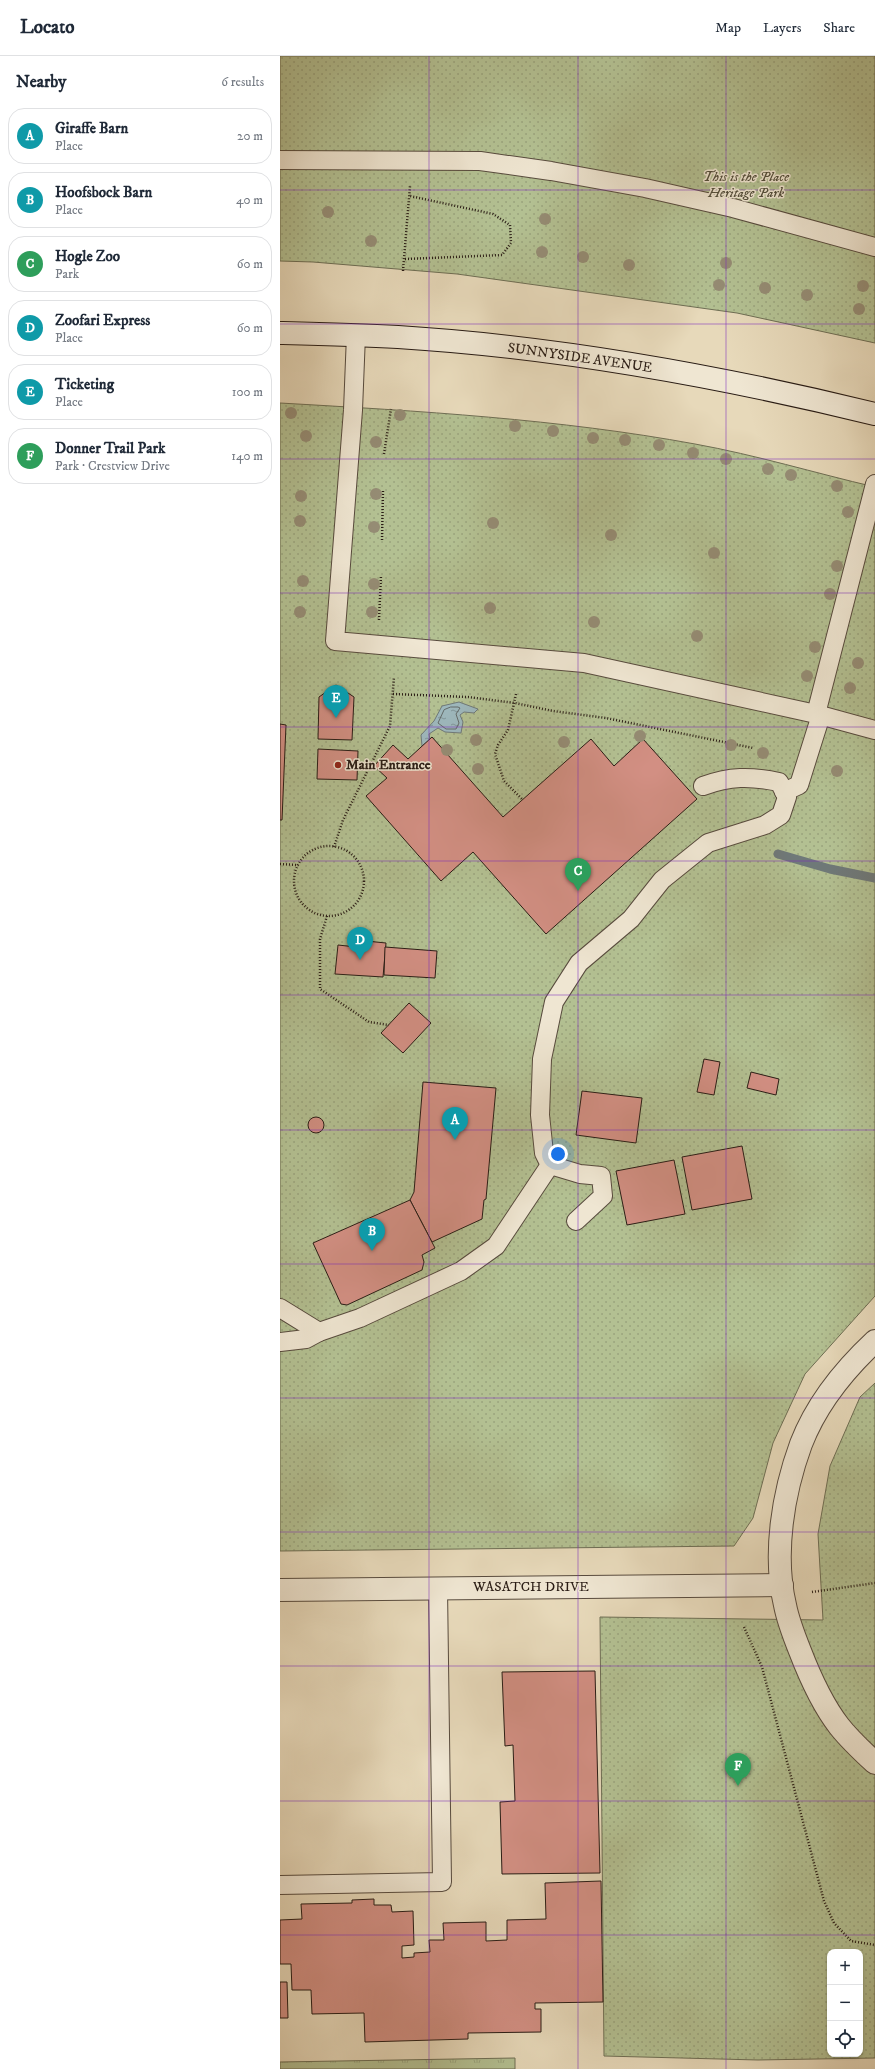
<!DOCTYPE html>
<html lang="en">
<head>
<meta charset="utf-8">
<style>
	body { margin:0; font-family:"IM FELL DW Pica",serif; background:#f2f2f3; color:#1f2937 }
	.controls { position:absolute; right:12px; bottom:12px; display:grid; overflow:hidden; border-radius:8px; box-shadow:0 1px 3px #0004 }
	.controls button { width:36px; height:36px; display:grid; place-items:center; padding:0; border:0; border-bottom:1px solid #e0e1e3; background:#fff; color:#1f2937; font:20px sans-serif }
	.you { position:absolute; left:278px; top:1098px; width:14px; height:14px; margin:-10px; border:3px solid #fff; border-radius:50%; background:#1a73e8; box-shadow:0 0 0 6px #1a73e833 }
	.badge { display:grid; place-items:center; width:26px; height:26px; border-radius:50%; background:#8f2418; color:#fff; font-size:13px; font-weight:700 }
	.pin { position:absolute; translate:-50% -33px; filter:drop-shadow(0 1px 2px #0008) }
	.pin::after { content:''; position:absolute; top:21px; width:14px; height:12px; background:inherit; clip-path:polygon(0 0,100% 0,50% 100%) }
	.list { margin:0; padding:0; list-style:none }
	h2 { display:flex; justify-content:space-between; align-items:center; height:52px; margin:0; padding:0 16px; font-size:17px }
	h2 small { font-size:13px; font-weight:400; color:#747a83 }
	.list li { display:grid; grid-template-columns:26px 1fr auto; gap:12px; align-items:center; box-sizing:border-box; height:56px; margin:0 8px 8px; padding:0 8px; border:1px solid #e0e1e3; border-radius:16px }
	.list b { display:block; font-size:15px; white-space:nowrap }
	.list p { margin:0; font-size:13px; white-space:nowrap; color:#747a83 }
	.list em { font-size:13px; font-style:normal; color:#747a83 }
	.icon { flex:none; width:22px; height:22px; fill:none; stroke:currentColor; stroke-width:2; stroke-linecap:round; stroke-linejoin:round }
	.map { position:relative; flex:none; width:595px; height:2013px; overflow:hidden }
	header { display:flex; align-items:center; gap:24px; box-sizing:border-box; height:56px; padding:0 20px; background:#fff; border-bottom:1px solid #e0e1e3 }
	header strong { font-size:19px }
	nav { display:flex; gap:22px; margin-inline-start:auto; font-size:14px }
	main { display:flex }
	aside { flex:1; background:#fff }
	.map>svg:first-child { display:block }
</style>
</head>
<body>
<header>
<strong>Locato</strong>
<nav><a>Map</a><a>Layers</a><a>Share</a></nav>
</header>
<main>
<aside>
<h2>Nearby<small>6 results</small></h2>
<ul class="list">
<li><span class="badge" style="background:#0f9aa8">A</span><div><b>Giraffe Barn</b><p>Place</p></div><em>20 m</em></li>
<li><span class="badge" style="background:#0f9aa8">B</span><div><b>Hoofsbock Barn</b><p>Place</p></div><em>40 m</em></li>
<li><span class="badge" style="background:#2e9e5b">C</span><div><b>Hogle Zoo</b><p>Park</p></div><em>60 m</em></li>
<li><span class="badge" style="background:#0f9aa8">D</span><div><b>Zoofari Express</b><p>Place</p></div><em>60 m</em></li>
<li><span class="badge" style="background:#0f9aa8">E</span><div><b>Ticketing</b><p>Place</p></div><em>100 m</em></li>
<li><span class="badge" style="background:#2e9e5b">F</span><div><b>Donner Trail Park</b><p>Park · Crestview Drive</p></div><em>140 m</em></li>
</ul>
</aside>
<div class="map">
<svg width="595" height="2013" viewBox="0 0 595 2013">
	<defs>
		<pattern id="grass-tufts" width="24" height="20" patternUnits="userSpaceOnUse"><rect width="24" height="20" fill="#b3c092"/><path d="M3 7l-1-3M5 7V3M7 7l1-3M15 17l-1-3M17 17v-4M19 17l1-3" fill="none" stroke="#9aa47d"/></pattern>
		<pattern id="park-dots" width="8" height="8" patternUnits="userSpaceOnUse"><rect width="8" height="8" fill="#b3c092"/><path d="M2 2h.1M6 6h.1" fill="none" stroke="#9aa47d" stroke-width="1.8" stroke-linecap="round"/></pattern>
		<pattern id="water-ripples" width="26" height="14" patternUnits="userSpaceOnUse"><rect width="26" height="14" fill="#9db7bc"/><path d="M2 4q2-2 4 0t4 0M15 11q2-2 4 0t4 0" fill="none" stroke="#809498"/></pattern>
	</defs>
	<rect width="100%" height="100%" fill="#e7d9ba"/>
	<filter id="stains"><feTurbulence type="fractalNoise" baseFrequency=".005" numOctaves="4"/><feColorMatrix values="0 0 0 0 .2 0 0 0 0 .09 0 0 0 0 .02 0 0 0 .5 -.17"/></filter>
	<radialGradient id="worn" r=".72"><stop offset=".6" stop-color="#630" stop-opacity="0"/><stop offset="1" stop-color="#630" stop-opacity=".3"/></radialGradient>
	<path fill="url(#grass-tufts)" stroke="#6e6e54" d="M235 2002V2013H0V2006Z"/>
	<g fill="url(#park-dots)" stroke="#6e6e54" fill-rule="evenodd">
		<path d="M0 0H595V287L457 257 177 218 33 206 0 205Z"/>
		<path d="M0 347C139 355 279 363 415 388 476 399 535 417 595 431V1240L525 1318 493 1387 473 1462 454 1490 0 1495Z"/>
		<path d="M595 1327V2002L478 2004 324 2000 320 1561 543 1564 538 1478 550 1410 580 1341ZM550 1896H580V1998H550Z"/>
	</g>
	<path fill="url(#water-ripples)" stroke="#6f7979" d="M179 646 198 653 194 657 184 656 180 659 183 666 181 677 165 676 158 672 149 678 150 684 142 690 141 679 154 665 162 650Z"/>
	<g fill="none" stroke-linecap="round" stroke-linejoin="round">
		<path stroke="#636a68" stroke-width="1" d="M171 651H178L180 652 176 658 179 667 176 673H166L158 667 164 654Z"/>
		<path stroke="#6f7979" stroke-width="9" d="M498 798 550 813 595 822"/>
	</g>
	<g fill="#d28f83" stroke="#291c15">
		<path d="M56 629 74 641 72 684 38 683 39 641Z"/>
		<path d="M0 668 6 669 2 764H0Z"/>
		<path d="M152 681 223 761 311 683 334 710 363 683 417 743 266 878 193 796 161 825 86 740 107 722 94 710 113 689 128 703Z"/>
		<path d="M38 693 78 695 77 724 37 723Z"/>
		<path d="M76 884 106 887 103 921 55 918 58 889 76 891Z"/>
		<path d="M105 891 157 895 155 922 104 919Z"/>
		<path d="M129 947 151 967 123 997 101 977Z"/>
		<path d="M424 1003 440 1006 434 1039 417 1036Z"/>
		<path d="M471 1016 499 1023 496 1039 467 1032Z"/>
		<path d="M143 1026 216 1032 206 1143 204 1144 202 1163 152 1186 130 1144 134 1136Z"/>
		<path d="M302 1035 362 1042 356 1087 296 1079Z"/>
		<circle cx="36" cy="1069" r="8"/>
		<path d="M462 1090 472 1143 412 1154 402 1101Z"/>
		<path d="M394 1104 405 1158 347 1169 336 1115Z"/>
		<path d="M130 1144 155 1192 142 1199 144 1206 142 1214 67 1249 61 1248 33 1187Z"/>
		<path d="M315 1615 320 1817 222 1818 220 1746 235 1745 233 1689 225 1690 222 1616Z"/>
		<path d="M321 1825 323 1946 255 1947V1953H261V1976L188 1977V1983L85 1986 84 1957 32 1958 31 1934H12L11 1908H0V1864L22 1863 21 1848 72 1847V1844L94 1843V1849H111L112 1856 133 1855 134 1889 122 1890V1902L134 1901V1897L150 1896 149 1884H164L163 1867 206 1866V1885L227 1884V1864L266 1863 265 1827Z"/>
		<path d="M0 1926H7L8 1962H0Z"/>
	</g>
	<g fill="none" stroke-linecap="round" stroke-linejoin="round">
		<g stroke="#584b3e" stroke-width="20">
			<g id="service">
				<path d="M0 104 200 105 271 115 365 132 453 152 595 191"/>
				<path d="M76 279 73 354 55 585 304 607 536 658"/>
				<path d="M595 428 536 658 595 674"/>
				<path d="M504 736 519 729 541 659"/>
				<path d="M296 1165 323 1140 321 1120 300 1118 270 1109 264 1097 260 1059 262 1003 274 946 299 907 351 863 382 824 428 787 485 769 501 759 507 741 499 726C470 720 450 720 423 730"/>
				<path d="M0 1252 39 1276 80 1262 181 1215 216 1190 270 1109"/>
				<path d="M0 1286 26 1283 39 1276"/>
				<path d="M0 1829 162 1826 158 1532"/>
			</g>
		</g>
		<g stroke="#584b3e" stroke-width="24">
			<path id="minor" d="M0 1534 502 1529"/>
		</g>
		<g stroke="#584b3e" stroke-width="24">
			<path id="tertiary" d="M595 1285C565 1313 536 1349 521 1388 503 1437 493 1498 505 1549 508 1565 514 1580 520 1595 530 1621 542 1648 559 1670 570 1684 583 1696 595 1707"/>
		</g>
		<g stroke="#291c15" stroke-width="24">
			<path id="secondary" d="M0 277C39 278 79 279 118 281 279 291 439 320 595 358"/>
		</g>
		<g stroke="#291c15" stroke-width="2.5" stroke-dasharray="1 2" stroke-linecap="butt">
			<path d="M125 203 222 199 231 187 230 169 213 158 130 140"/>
			<path d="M123 215 130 130"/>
			<path d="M104 398 111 353"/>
			<path d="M102 484 103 434"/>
			<path d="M99 564 101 519"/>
			<path d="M113 638 188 641 235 647 273 655 326 662 473 692"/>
			<path d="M236 638 228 674 218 689 215 698 224 725 243 744"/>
			<circle cx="49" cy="825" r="35"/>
			<path d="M54 791 63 764 110 670 114 621"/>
			<path d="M0 808 17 809"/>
			<path d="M47 860 40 883V933L89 966 109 969"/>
			<path d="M532 1536 595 1527"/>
			<path d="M464 1571 482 1611 544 1845 554 1867 571 1885 595 1889"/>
		</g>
		<use href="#service" stroke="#efe6d2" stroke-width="18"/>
		<use href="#minor" stroke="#efe6d2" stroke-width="22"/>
		<use href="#tertiary" stroke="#efe6d2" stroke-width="22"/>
		<use href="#secondary" stroke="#efe6d2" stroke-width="22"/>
	</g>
	<g fill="#958c74">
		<circle cx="48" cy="156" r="6"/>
		<circle cx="265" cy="163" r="6"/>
		<circle cx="91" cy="185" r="6"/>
		<circle cx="262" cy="196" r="6"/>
		<circle cx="303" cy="201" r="6"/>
		<circle cx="446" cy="207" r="6"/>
		<circle cx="349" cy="209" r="6"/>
		<circle cx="439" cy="229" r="6"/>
		<circle cx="583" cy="230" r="6"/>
		<circle cx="485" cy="232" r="6"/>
		<circle cx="527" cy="239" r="6"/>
		<circle cx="579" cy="253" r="6"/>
		<circle cx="11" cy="357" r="6"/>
		<circle cx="120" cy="359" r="6"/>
		<circle cx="235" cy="370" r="6"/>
		<circle cx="273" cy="375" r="6"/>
		<circle cx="26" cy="380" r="6"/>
		<circle cx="313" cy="382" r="6"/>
		<circle cx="345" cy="384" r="6"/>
		<circle cx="96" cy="386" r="6"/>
		<circle cx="379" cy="389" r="6"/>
		<circle cx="413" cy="397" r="6"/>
		<circle cx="446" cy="403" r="6"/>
		<circle cx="488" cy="413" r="6"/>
		<circle cx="511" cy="419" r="6"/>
		<circle cx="557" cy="430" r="6"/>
		<circle cx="96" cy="438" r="6"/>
		<circle cx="21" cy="440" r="6"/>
		<circle cx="568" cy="456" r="6"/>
		<circle cx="20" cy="465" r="6"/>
		<circle cx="213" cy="467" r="6"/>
		<circle cx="94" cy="471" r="6"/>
		<circle cx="331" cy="479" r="6"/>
		<circle cx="434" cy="497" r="6"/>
		<circle cx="557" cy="510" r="6"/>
		<circle cx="23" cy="525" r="6"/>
		<circle cx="94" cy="528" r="6"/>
		<circle cx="550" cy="538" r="6"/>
		<circle cx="210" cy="552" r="6"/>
		<circle cx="20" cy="556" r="6"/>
		<circle cx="92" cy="556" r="6"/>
		<circle cx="314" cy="566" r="6"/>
		<circle cx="417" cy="580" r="6"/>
		<circle cx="535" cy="591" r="6"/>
		<circle cx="578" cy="607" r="6"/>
		<circle cx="527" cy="620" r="6"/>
		<circle cx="570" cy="632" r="6"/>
		<circle cx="360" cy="680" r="6"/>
		<circle cx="196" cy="684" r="6"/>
		<circle cx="284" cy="686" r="6"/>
		<circle cx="451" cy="689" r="6"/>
		<circle cx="167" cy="694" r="6"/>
		<circle cx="483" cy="697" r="6"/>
		<circle cx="198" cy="713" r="6"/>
		<circle cx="557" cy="715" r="6"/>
	</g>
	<path fill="none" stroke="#7b2cbf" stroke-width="1" stroke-opacity="0.55" d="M149 0V2013M298 0V2013M446 0V2013M0 134H595M0 268H595M0 403H595M0 537H595M0 671H595M0 805H595M0 939H595M0 1074H595M0 1208H595M0 1342H595M0 1476H595M0 1610H595M0 1745H595M0 1879H595"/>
	<circle fill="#8f2418" stroke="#efe6d2" stroke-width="1.5" cx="58" cy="709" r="4"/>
	<g text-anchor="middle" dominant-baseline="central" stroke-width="3" stroke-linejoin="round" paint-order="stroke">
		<g font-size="14" font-style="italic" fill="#524d3a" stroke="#efe6d2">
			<text x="466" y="121">This is the Place<tspan x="466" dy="16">Heritage Park</tspan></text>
		</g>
		<g font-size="14" fill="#291c15" stroke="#efe6d2">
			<text transform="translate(300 302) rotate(8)">SUNNYSIDE AVENUE</text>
			<text x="251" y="1531">WASATCH DRIVE</text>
		</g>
		<g font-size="14" font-weight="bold" fill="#291c15" stroke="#efe6d2" text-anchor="start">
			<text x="66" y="709">Main Entrance</text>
		</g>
	</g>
	<rect width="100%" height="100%" filter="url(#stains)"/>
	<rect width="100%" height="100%" fill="url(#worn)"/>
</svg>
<div class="controls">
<button>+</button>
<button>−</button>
<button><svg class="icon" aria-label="locate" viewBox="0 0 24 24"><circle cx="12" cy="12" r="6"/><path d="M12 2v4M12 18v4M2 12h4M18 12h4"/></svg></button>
</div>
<div class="you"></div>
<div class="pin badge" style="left:175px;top:1084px;background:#0f9aa8">A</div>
<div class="pin badge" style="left:92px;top:1195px;background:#0f9aa8">B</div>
<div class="pin badge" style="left:298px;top:835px;background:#2e9e5b">C</div>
<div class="pin badge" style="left:80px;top:904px;background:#0f9aa8">D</div>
<div class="pin badge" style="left:56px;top:662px;background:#0f9aa8">E</div>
<div class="pin badge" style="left:458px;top:1730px;background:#2e9e5b">F</div>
</div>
</main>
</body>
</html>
